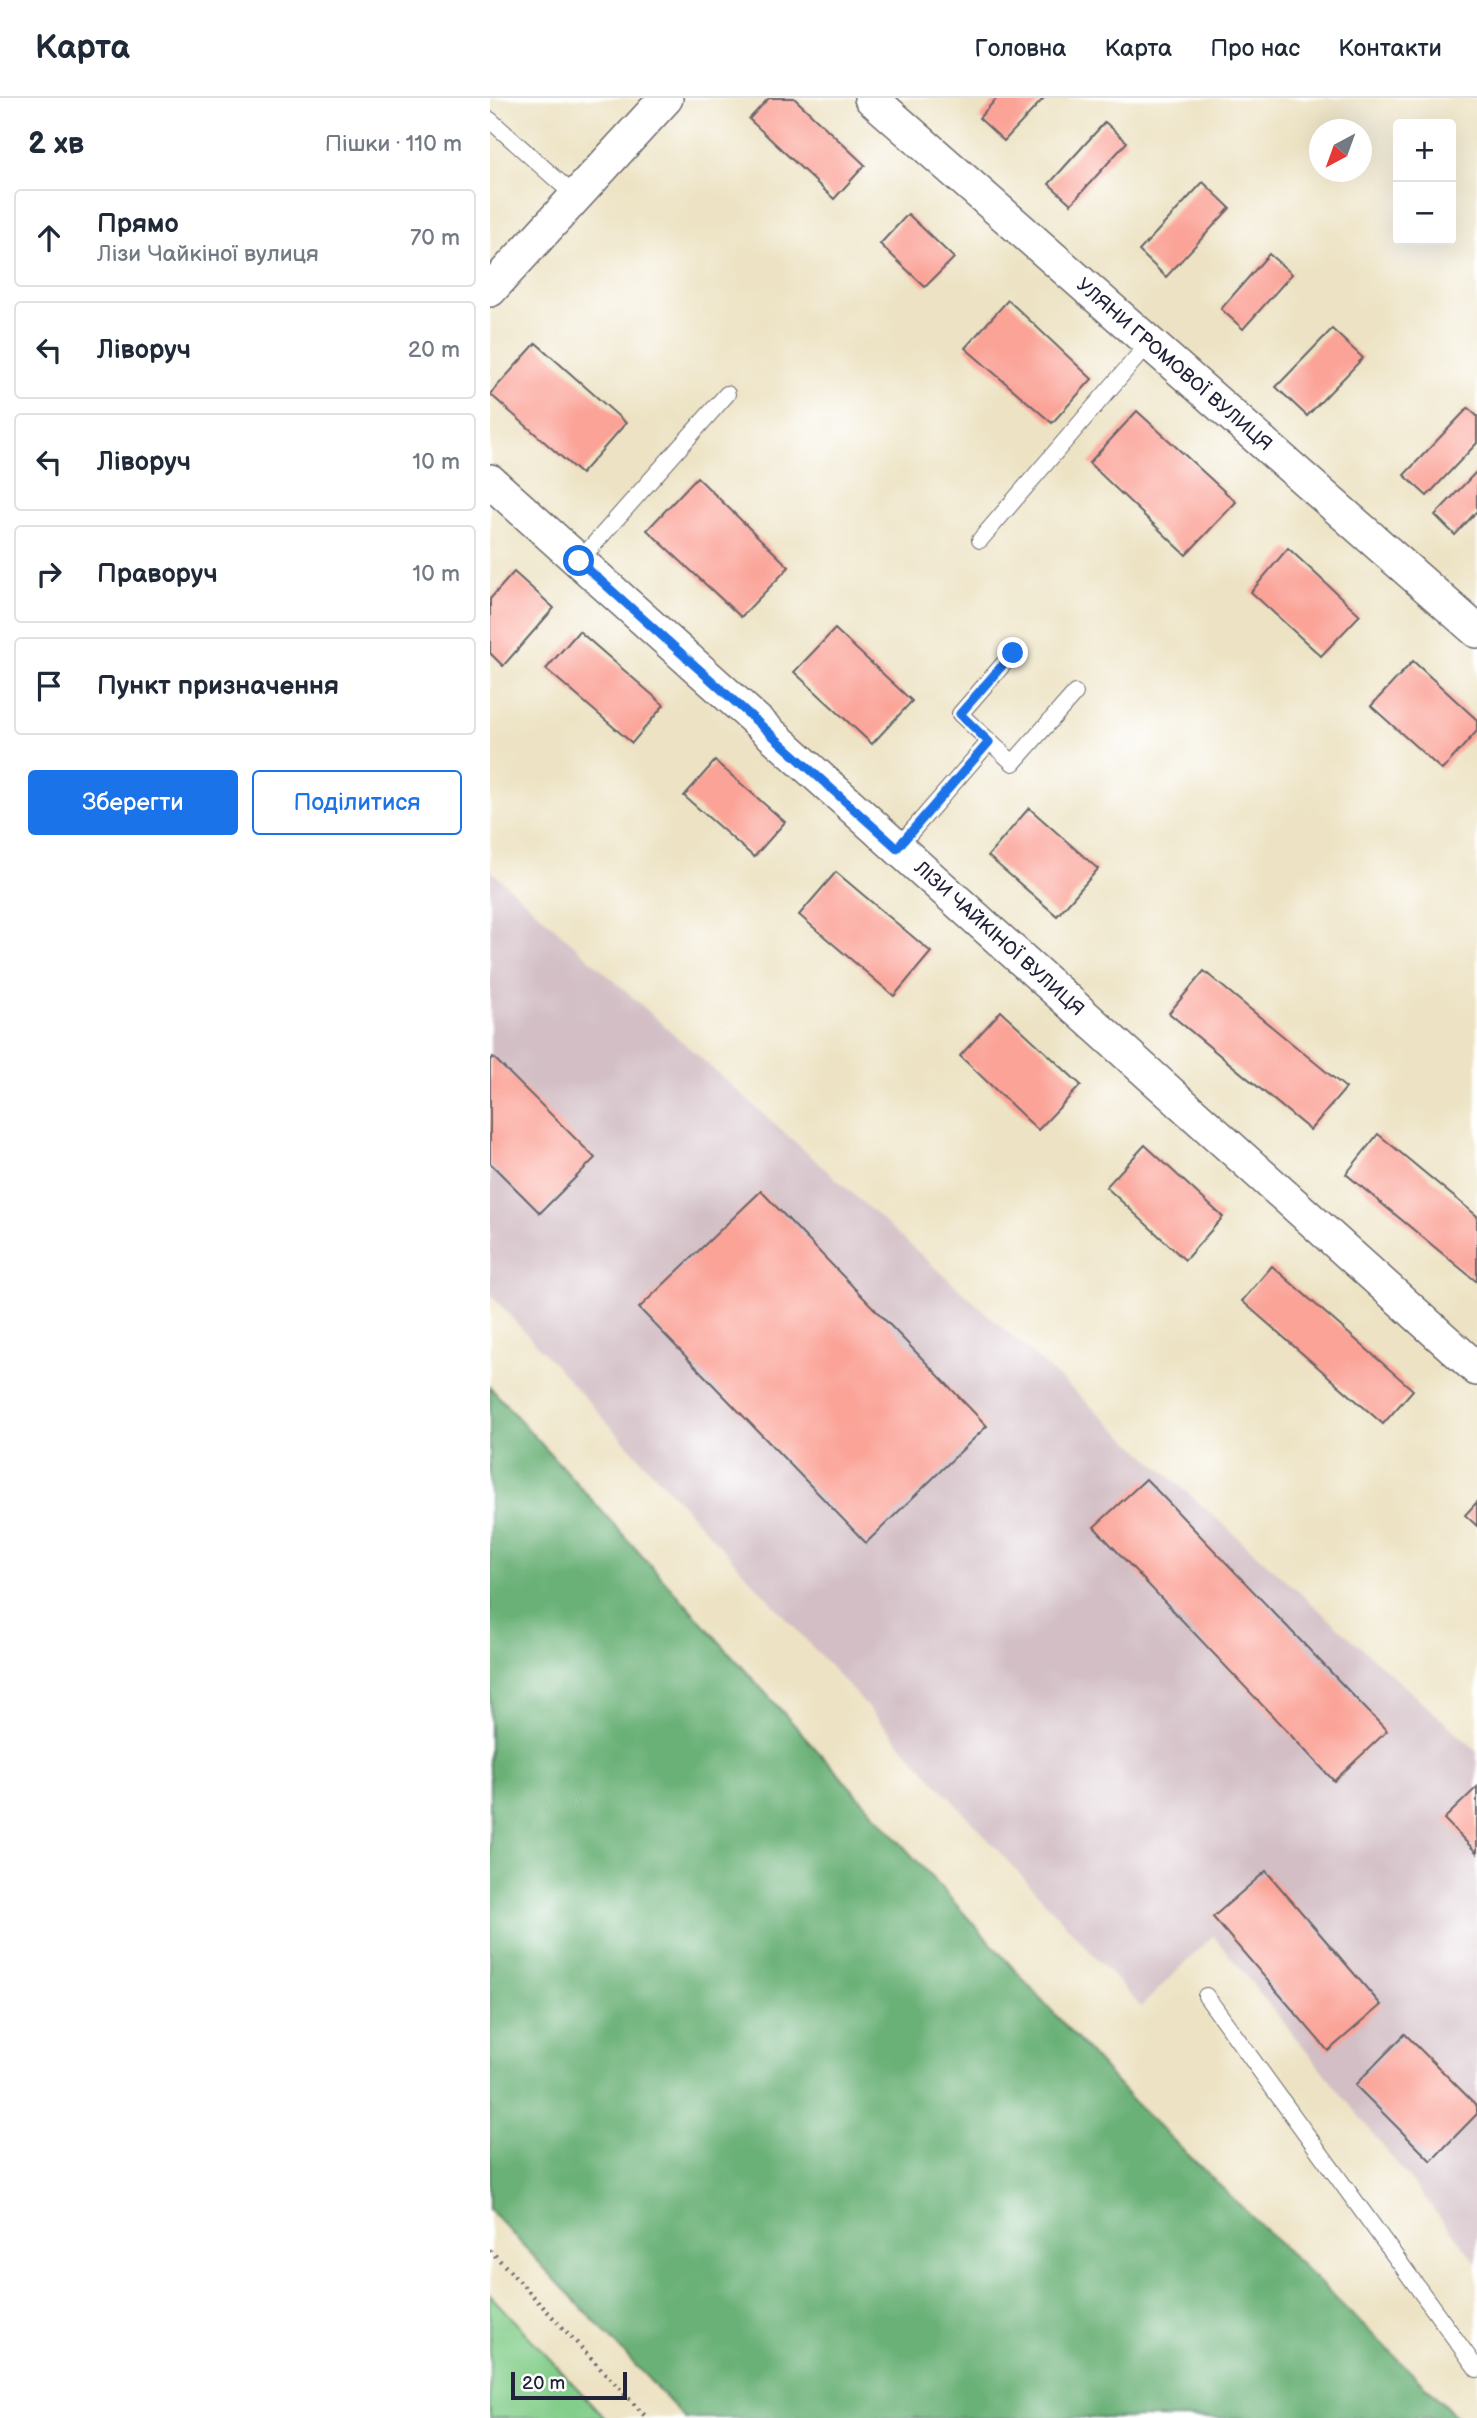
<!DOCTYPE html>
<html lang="uk">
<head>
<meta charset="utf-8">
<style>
	body { margin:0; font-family:"Balsamiq Sans",sans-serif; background:#f2f2f3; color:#1f2937 }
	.controls { position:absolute; right:21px; top:21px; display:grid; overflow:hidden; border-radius:7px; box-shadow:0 7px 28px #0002 }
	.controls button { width:63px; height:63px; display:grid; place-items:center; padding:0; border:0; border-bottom:2px solid #e0e1e3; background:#fff; color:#1f2937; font:35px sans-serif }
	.compass { position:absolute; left:819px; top:21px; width:63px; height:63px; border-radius:50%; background:#fff; box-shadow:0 7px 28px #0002; rotate:221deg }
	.scale { position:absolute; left:21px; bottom:18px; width:116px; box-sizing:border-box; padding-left:7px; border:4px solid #22223b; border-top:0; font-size:19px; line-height:24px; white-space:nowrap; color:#22223b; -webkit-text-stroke:5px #fff; paint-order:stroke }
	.stop { position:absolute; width:21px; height:21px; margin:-16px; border:5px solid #1a73e8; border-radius:50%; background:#fff }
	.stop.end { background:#1a73e8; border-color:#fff; box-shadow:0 2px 7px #0008 }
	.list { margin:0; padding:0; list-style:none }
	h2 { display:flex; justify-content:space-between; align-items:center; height:91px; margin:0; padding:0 28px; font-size:30px }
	h2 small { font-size:23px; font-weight:400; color:#747a83 }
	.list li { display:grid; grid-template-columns:46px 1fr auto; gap:21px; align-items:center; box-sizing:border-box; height:98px; margin:0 14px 14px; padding:0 14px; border:2px solid #e0e1e3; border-radius:7px }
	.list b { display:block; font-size:26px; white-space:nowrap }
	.list p { margin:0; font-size:23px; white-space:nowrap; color:#747a83 }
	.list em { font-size:23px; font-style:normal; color:#747a83 }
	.actions { display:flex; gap:14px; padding:21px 28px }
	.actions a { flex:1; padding:16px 0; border:2px solid #1a73e8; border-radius:7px; text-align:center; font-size:24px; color:#1a73e8 }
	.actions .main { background:#1a73e8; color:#fff }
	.icon { flex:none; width:38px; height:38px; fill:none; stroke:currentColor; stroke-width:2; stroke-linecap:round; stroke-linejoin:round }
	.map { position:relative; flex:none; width:987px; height:2320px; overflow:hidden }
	header { display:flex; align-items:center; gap:42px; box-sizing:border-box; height:98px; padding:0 35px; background:#fff; border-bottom:2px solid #e0e1e3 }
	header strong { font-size:33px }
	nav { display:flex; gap:38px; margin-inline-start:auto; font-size:24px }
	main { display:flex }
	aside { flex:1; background:#fff }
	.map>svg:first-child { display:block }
</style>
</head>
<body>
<header>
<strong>Карта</strong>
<nav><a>Головна</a><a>Карта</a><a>Про нас</a><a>Контакти</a></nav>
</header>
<main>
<aside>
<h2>2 хв<small>Пішки · 110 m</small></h2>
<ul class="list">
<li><svg class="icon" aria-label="ahead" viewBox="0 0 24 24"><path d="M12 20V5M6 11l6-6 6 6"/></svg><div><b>Прямо</b><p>Лізи Чайкіної вулиця</p></div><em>70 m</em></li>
<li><svg class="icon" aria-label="left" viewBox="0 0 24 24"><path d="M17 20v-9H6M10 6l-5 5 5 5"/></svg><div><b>Ліворуч</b></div><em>20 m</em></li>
<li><svg class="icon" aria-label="left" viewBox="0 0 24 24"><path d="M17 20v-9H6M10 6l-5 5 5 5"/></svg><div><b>Ліворуч</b></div><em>10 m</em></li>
<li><svg class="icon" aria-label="right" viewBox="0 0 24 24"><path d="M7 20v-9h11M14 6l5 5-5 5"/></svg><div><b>Праворуч</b></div><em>10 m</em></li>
<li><svg class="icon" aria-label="arrive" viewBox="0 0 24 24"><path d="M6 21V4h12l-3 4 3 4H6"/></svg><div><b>Пункт призначення</b></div></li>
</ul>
<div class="actions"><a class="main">Зберегти</a><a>Поділитися</a></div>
</aside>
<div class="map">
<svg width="987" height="2320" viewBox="0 0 987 2320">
	<rect width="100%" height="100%" fill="#fff"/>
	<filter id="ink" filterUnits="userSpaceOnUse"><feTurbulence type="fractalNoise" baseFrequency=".0143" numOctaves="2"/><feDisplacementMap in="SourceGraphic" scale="14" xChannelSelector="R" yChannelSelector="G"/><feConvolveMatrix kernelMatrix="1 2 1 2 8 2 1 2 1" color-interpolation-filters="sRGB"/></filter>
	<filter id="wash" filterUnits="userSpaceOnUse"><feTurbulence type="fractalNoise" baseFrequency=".00686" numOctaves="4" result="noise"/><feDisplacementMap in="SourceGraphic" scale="28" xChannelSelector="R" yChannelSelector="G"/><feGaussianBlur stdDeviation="1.57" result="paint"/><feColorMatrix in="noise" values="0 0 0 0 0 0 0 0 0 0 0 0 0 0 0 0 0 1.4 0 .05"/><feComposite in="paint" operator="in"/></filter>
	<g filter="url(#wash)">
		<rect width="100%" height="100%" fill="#ede3c4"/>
		<path fill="#d2bec4" d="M0 772 987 1653V2165L723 1837 651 1909 0 1196Z"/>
		<path fill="#84ce8b" stroke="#537863" stroke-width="2" d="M0 2197 115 2320H0Z"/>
		<path fill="#6bb177" stroke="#466a59" stroke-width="2" d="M0 1289 643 2003 968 2320H195L0 2112Z"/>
		<g id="blocks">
			<g fill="#fba397">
				<path d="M279 0H304L375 67 344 101 259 21Z"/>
				<path d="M507 0H554L514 43 489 20Z"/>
				<path d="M615 24 637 44 581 106 559 86Z"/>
				<path d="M713 84 740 110 676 179 649 153Z"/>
				<path d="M418 116 464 160 435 189 390 146Z"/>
				<path d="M779 156 802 176 753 231 731 211Z"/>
				<path d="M518 202 602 281 562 325 475 250Z"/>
				<path d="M842 231 873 260 817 318 786 289Z"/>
				<path d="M46 245 136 325 91 376 0 296Z"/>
				<path d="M978 310 987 318V345L937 398 914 377Z"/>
				<path d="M647 313 746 404 696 457 599 365Z"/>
				<path d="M987 373V413L965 437 945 417Z"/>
				<path d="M207 379 299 469 251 519 157 432Z"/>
				<path d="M798 450 870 517 831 558 761 494Z"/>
				<path d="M24 474 64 510 13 568 0 555V501Z"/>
				<path d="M345 531 422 603 382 646 304 574Z"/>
				<path d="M89 533 174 607 142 645 56 571Z"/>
				<path d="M923 563 987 622V633L952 672 881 608Z"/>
				<path d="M225 663 295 724 264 759 194 698Z"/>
				<path d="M539 710 608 771 567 818 498 758Z"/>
				<path d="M346 774 441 854 404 898 309 817Z"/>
				<path d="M714 873 856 990 820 1032 679 915Z"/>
				<path d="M511 913 591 987 548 1032 470 958Z"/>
				<path d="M3 959 105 1060 50 1115 0 1065V962Z"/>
				<path d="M888 1036 987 1118V1184L856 1076Z"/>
				<path d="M655 1047 733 1119 695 1162 616 1089Z"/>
				<path d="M271 1093 497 1328 376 1445 149 1210Z"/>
				<path d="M782 1168 923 1292 893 1326 752 1203Z"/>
				<path d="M656 1381 897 1633 844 1683 604 1429Z"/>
				<path d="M987 1404V1428L975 1417Z"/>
				<path d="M987 1689V1755L954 1721Z"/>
				<path d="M776 1773 891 1907 838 1953 723 1819Z"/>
				<path d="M915 1936 987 2008V2016L941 2063 865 1987Z"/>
			</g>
		</g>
	</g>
	<g filter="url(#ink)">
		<use href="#blocks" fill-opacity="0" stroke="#69666b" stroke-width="2"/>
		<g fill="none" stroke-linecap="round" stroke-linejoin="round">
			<g stroke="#69666b" stroke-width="18">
				<g id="service">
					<path d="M0 22 86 99"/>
					<path d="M490 442 659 245"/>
					<path d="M89 463 237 296"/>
					<path d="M523 555 470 616 523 665 585 595"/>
					<path d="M407 750 499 644"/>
					<path d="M716 1898 987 2271"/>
				</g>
			</g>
			<g stroke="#69666b" stroke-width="36">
				<g id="minor">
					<path d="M381 0 987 533"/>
					<path d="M0 192 176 0"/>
					<path d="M0 383 987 1271"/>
				</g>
			</g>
			<path stroke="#69666b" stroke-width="4.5" stroke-dasharray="2 5" stroke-linecap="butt" d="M0 2152 157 2320"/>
			<use href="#service" stroke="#fff" stroke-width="16"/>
			<use href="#minor" stroke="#fff" stroke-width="33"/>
		</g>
	</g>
	<g fill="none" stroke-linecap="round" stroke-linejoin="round" filter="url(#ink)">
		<path stroke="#1a73e8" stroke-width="9" d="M89 463 407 750 499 644 470 616 523 555"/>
	</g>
	<g text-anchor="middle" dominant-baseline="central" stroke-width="5" stroke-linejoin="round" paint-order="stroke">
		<g font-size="19" fill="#22223b" stroke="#fff">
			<text transform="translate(684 267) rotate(41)">УЛЯНИ ГРОМОВОЇ ВУЛИЦЯ</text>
			<text transform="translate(509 841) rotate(42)">ЛІЗИ ЧАЙКІНОЇ ВУЛИЦЯ</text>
		</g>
	</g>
</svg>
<div class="controls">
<button>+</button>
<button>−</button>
</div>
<svg class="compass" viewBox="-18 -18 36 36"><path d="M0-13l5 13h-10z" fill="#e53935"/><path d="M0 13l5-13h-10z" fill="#747a83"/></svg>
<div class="scale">20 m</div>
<div class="stop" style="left:89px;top:463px"></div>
<div class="stop end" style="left:523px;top:555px"></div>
</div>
</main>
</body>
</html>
